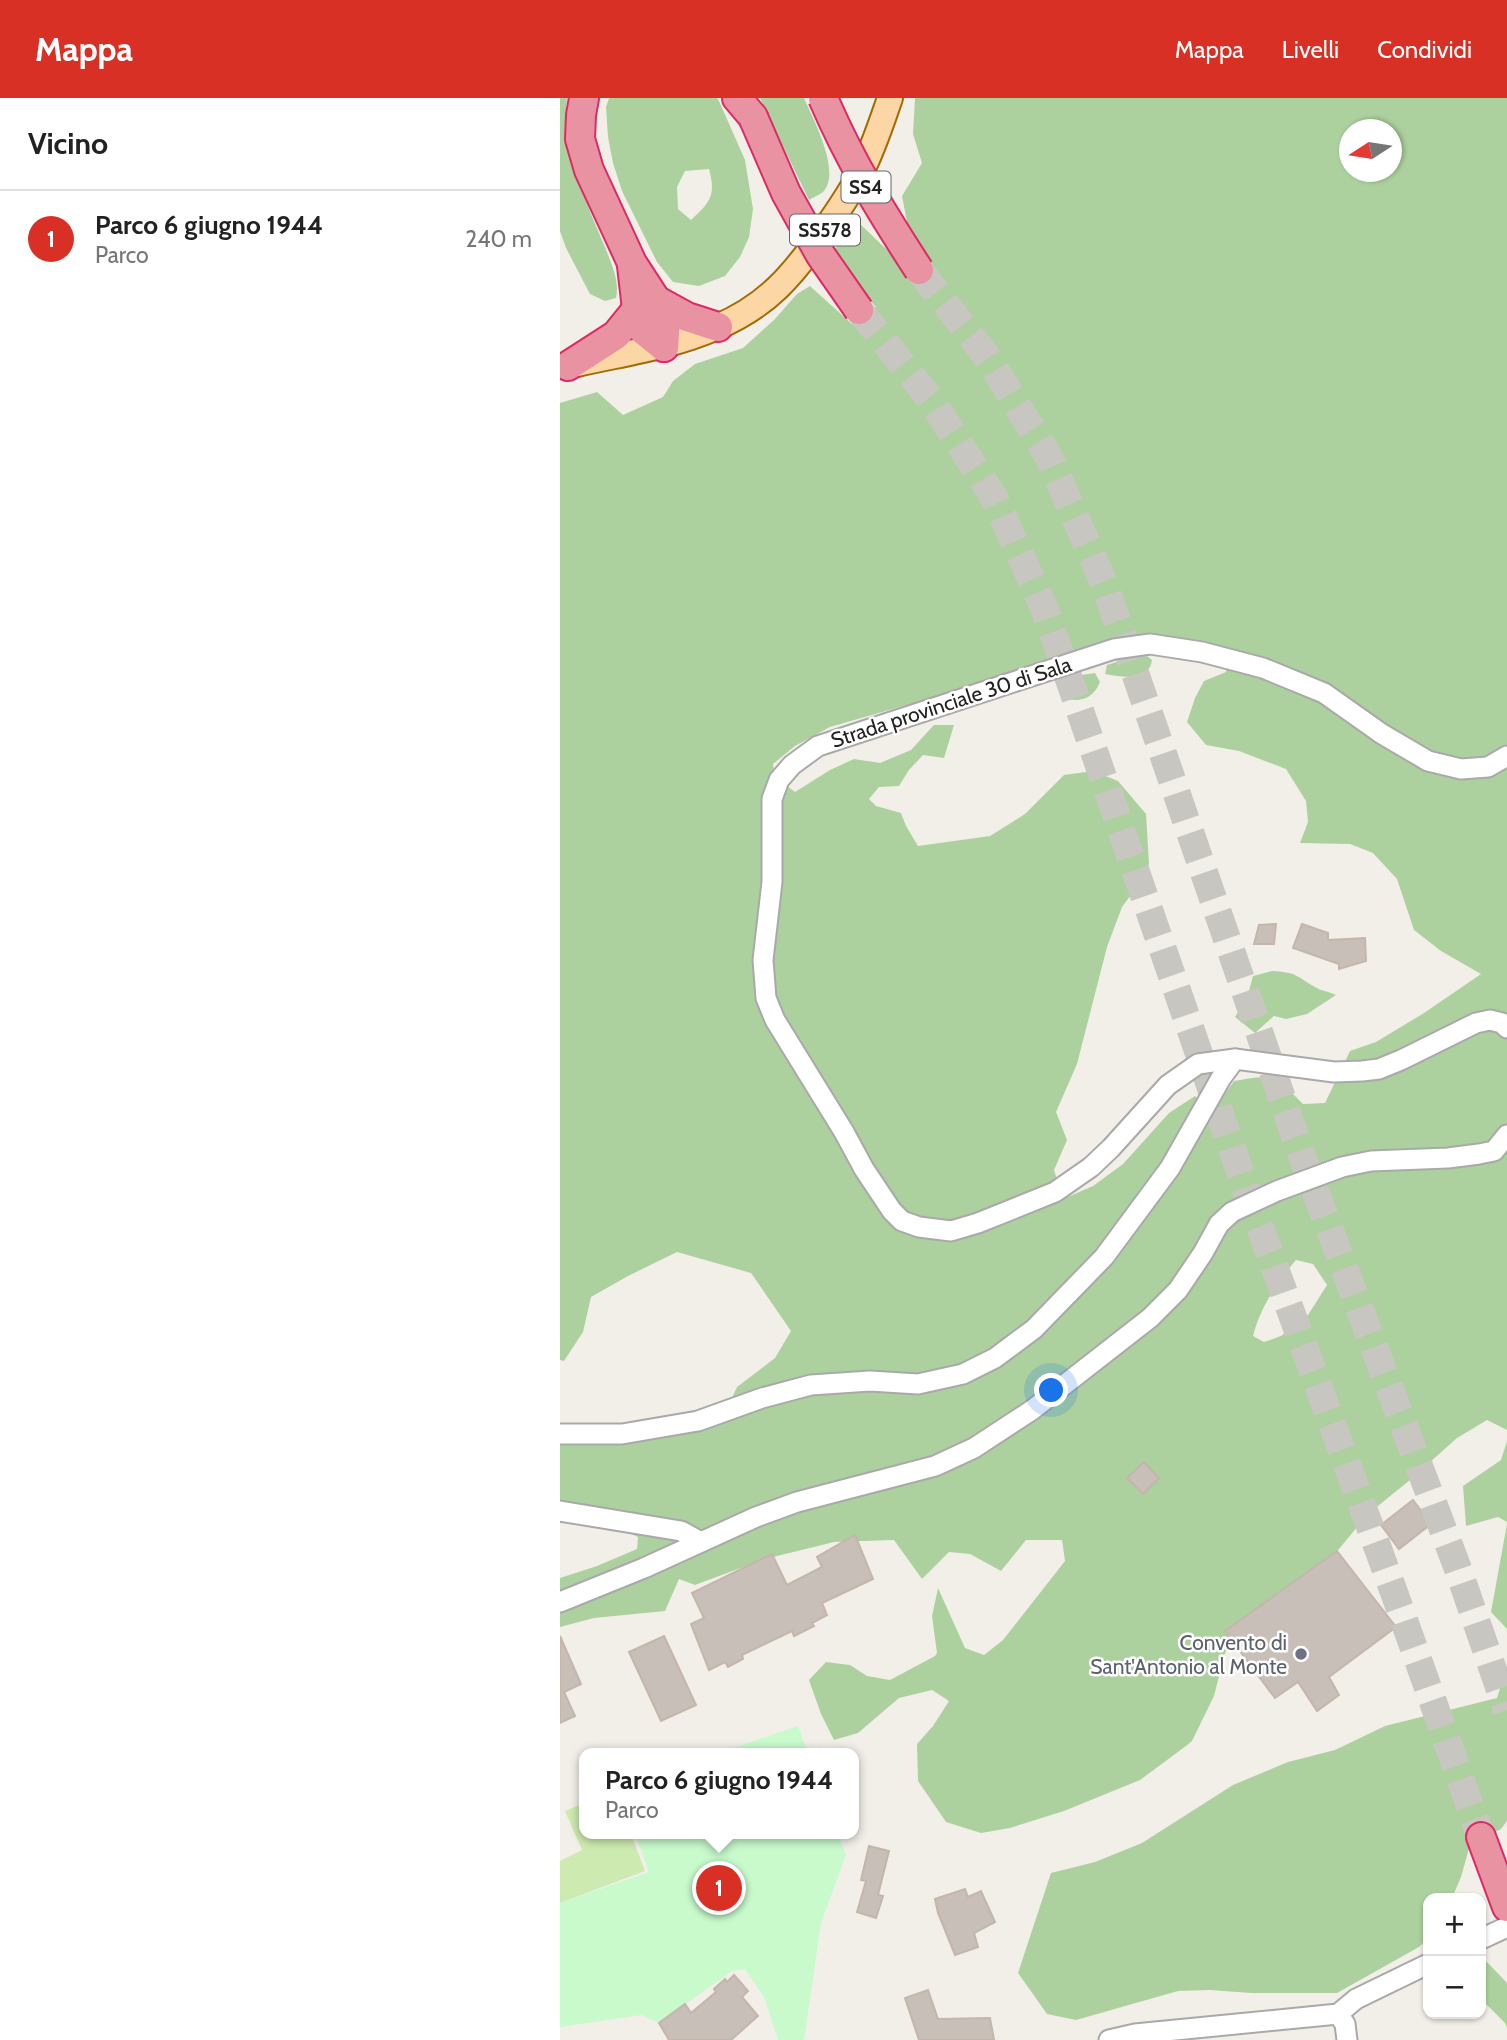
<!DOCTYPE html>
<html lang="it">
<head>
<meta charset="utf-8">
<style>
	body { margin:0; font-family:Cabin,sans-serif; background:#f6f6f6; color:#222 }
	.controls { position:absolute; right:21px; bottom:21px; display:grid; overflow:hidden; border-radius:14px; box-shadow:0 2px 5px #0004 }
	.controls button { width:63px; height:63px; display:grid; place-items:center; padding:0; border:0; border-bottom:2px solid #e0e0e0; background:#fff; color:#222; font:35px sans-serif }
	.compass { position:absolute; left:779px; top:21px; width:63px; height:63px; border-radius:50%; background:#fff; box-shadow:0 2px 5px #0004; rotate:258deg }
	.you { position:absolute; left:492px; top:1293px; width:24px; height:24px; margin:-18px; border:5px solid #fff; border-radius:50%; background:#1a73e8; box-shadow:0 0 0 10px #1a73e833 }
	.badge { display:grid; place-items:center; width:46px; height:46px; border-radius:50%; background:#d93025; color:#fff; font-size:23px; font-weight:700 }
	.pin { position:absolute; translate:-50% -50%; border:4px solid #fff; box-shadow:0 2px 7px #0006 }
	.popup { position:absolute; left:19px; top:1650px; width:280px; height:91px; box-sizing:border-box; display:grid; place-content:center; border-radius:14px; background:#fff; filter:drop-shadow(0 2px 5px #0005); font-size:23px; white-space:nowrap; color:#767676 }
	.popup b { font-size:26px; color:#222 }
	.popup::after { content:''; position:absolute; left:50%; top:100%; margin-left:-14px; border:14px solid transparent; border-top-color:#fff }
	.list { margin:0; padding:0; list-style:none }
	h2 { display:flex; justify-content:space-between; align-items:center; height:91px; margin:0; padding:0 28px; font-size:30px }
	h2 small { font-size:23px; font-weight:400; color:#767676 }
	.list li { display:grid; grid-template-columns:46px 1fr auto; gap:21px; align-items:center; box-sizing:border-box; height:98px; padding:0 28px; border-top:2px solid #e0e0e0 }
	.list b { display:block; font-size:26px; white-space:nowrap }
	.list p { margin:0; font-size:23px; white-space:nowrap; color:#767676 }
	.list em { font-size:23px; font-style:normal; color:#767676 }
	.map { position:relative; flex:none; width:947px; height:1942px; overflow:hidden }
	header { display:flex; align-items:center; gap:42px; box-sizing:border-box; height:98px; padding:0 35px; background:#d93025; color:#fff }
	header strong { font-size:33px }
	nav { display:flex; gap:38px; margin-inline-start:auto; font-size:24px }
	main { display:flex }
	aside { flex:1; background:#fff }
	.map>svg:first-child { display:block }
</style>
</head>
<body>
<header>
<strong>Mappa</strong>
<nav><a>Mappa</a><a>Livelli</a><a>Condividi</a></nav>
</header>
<main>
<aside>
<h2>Vicino<small></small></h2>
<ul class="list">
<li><span class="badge">1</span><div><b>Parco 6 giugno 1944</b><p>Parco</p></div><em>240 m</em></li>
</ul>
</aside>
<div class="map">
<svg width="947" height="1942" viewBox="0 0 947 1942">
	<rect width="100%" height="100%" fill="#f2efe9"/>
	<path fill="#cdebb0" d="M24 1705V1736H71L85 1773 0 1805V1763L22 1752 5 1713Z"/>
	<g fill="#add19e" fill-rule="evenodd">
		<path d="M0 0H7C0 46 27 107 45 149 51 165 60 183 56 200L45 203 30 196 6 150 0 133Z"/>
		<path d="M49 0H157L159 3 185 62 193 111 189 139 180 159 165 178 139 188 113 184 97 164 62 93 53 65 48 39 46 9ZM149 71C156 97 151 104 131 122L118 111 117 89 125 73Z"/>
		<path d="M200 0H244C253 21 282 74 263 94 260 97 253 99 249 102Z"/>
		<path d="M355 0H947V1332L927 1322 897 1340 850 1382 808 1416 774 1457 689 1523 665 1555 654 1598 632 1643 626 1648 580 1682 504 1713 450 1730 421 1735 386 1724 358 1683 357 1646 373 1628 389 1603 372 1592 339 1600 298 1635 274 1642 261 1616 249 1582 266 1564 290 1567 307 1578 330 1582 375 1558 377 1555 372 1518 378 1490 405 1550 424 1557 443 1542 505 1463 502 1442H466L441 1473 410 1456 389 1454 362 1481 334 1442 274 1444 205 1461 135 1487 119 1481 105 1513 34 1520 0 1529V1480L37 1468 77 1451 78 1439 0 1404V1336L96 1338 136 1334 161 1324 177 1289 215 1260 231 1233 191 1175 117 1154 68 1178 31 1199 23 1234 4 1263 0 1262V305L37 294 63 317 103 299 113 283 135 266 183 250 214 222 237 196 250 188 292 226 316 209 269 159 296 122 351 175 352 150 342 98 362 65 353 36ZM790 32H832V74H790ZM574 541 666 556V574L644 583 635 600 627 624 646 647 679 653 726 671 746 703 748 724 740 745 790 746 813 755 837 781 854 832 881 853 921 876 864 915 816 944 790 953 765 1005 743 1006C714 976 714 976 674 983L651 1015 635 998 609 1015 563 1066 533 1088 503 1101 494 1072 507 1042 496 1014 517 966 547 849 562 809 580 785 589 766 586 716 558 683 533 673 504 677 465 716 430 738 358 748 346 728 341 715 316 708 309 701 319 689 339 688 349 672 363 657 384 660 394 627H374L351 652 320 665 294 661 270 672 235 694 215 679 213 666 235 648 270 629 430 583 543 544ZM736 1162 753 1166 767 1187 748 1217 721 1238 704 1244 693 1238C700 1210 717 1184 736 1162Z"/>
		<path d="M587 558 592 562C589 584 561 579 545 576L547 567 565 561Z"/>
		<path d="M535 575 540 584C532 603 519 604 501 600L504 584 514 578Z"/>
		<path d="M712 873C736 874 736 878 755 889 761 893 768 893 776 897L747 916 726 921 714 918 695 935 675 919 687 900 693 878Z"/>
		<path d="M947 1343V1424L938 1419 906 1428 903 1388 941 1362Z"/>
		<path d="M947 1426V1531L931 1514Z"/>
		<path d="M947 1568V1723L941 1731 910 1747 901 1779 892 1800H868V1840L859 1849 777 1895H691L650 1892 618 1893 516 1922 487 1916 458 1875 491 1775 535 1764 582 1745 673 1687 728 1664 775 1652 825 1628 937 1600Z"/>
		<path d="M927 1864 947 1885V1930L945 1925 921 1901V1868Z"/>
	</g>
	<g fill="#c8facc">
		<path d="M238 1628 248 1655H159Z"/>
		<path d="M75 1736H278L286 1757 261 1825 244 1942H218L204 1899 185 1871 172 1873 99 1925 82 1917 0 1929V1805L89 1774Z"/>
	</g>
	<g fill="#c7bfb8" stroke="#c4b6ab" stroke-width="2">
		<path d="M716 826 714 846H694L699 827Z"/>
		<path d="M742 826 768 835V842L805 840 806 863 779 871V866L733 850Z"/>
		<path d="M584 1364 599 1380 583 1396 567 1380Z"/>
		<path d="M853 1402 871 1426 839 1451 821 1427Z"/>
		<path d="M295 1437 313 1481 262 1505 267 1517 252 1525 254 1528 234 1538 232 1533 182 1557 183 1561 168 1569 165 1564 149 1572 131 1526 144 1520 132 1495 212 1456 227 1487 262 1469 257 1459Z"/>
		<path d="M777 1453 836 1529 769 1579 779 1597 757 1613 738 1584 715 1600 665 1533Z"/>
		<path d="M0 1538 21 1586 4 1594 15 1618 0 1625Z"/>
		<path d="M104 1538 136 1607 101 1623 69 1554Z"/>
		<path d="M309 1748 329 1753 318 1797 323 1798 316 1820 297 1814 306 1783 301 1782Z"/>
		<path d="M405 1791 408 1799 421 1793 435 1824 414 1835 418 1849 395 1857 378 1815 375 1801Z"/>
		<path d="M174 1877 188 1893 182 1899 198 1918 171 1942H109L99 1925 125 1906 131 1915 156 1894 154 1891 165 1881 167 1884Z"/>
		<path d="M368 1892 378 1921 430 1920 434 1942H359L345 1900Z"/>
	</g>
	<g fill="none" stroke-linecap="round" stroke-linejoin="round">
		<g stroke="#c8c6c1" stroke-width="28" stroke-dasharray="28 14" stroke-linecap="butt">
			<path d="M359 172 428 260 489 359 545 488 743 1061 898 1471 947 1612"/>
			<path d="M299 212 371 302 435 401 485 512 687 1094 835 1497 921 1739"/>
		</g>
		<g stroke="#a9a9a9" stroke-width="23">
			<g id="minor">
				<path d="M947 658 928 669 901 671 868 663 822 636 764 595 703 570 642 554 590 546 554 551 258 648 232 667 219 682 212 701V784L203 862 206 900 215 922 284 1034 304 1071 332 1113 342 1123 359 1129 391 1133 418 1125 495 1094 531 1069 551 1050 608 987 638 966 675 961 774 974 802 973 819 971 841 962 916 925 930 922 942 925 947 930"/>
				<path d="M0 1336H62L138 1323 202 1300 251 1287 310 1283 358 1286 403 1276 435 1260 474 1231 544 1159 610 1070 661 980 675 961"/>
				<path d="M0 1413 121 1433 141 1444"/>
				<path d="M0 1504 84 1470 196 1419 237 1404 375 1368 414 1350 472 1312 590 1220 618 1192 643 1155 659 1126 672 1114 717 1093 782 1069 811 1063 888 1060 919 1056 934 1053 947 1037"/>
				<path d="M921 1841 947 1829"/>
				<path d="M778 1916 785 1926 787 1942"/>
				<path d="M549 1942 575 1936 778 1916 796 1901 868 1866"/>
			</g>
		</g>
		<g stroke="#a06b00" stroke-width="28">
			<path id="major" d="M17 266C65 255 112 249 157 229 207 208 233 177 263 134 278 113 292 93 303 70 314 48 322 23 330 0"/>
		</g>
		<g stroke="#dc2a67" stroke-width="32">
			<g id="highway">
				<path d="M24 0 21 17 20 41 29 72 72 165 96 202 106 221 104 249"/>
				<path d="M177 0 193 19"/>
				<path d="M72 168 77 211 83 232 104 249"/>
				<path d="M96 202 127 219 158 229"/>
				<path d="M8 268 56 237 77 211"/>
				<path d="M921 1739 947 1809"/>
			</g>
		</g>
		<use href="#minor" stroke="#fff" stroke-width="19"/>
		<use href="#major" stroke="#fcd6a4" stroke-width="24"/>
		<use href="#highway" stroke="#e892a2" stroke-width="28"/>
		<g stroke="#dc2a67" stroke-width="32" stroke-linecap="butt">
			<g id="highway-bridge">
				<path d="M263 0C290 63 322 115 359 172"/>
				<path d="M193 19 226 95 260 156 299 212"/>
			</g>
		</g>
		<use href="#highway-bridge" stroke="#e892a2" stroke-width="28"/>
	</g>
	<circle fill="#6b7280" stroke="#fff" stroke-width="2.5" cx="741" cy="1556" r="7"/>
	<g text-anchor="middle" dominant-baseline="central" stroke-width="5" stroke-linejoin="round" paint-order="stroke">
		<g fill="#fff" stroke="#646464" stroke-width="2">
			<rect x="281.5" y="73.5" width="49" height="31" rx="5"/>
			<rect x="230" y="116.5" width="70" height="31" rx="5"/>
		</g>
		<g font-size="19" font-weight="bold" fill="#222">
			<text x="306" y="89">SS4</text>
			<text x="265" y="132">SS578</text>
		</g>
		<g font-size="21" fill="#222" stroke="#fff">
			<text transform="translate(391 604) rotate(-18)">Strada provinciale 30 di Sala</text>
		</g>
		<g font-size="21" fill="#5b616d" stroke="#fff" text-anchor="end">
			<text x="727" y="1544">Convento di<tspan x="727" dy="24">Sant'Antonio al Monte</tspan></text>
		</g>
	</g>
</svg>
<div class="controls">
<button>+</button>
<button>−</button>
</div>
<svg class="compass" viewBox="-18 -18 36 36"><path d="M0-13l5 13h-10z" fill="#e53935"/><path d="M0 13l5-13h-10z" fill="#767676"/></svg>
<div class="you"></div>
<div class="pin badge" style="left:159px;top:1790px">1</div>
<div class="popup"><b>Parco 6 giugno 1944</b>Parco</div>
</div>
</main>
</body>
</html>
